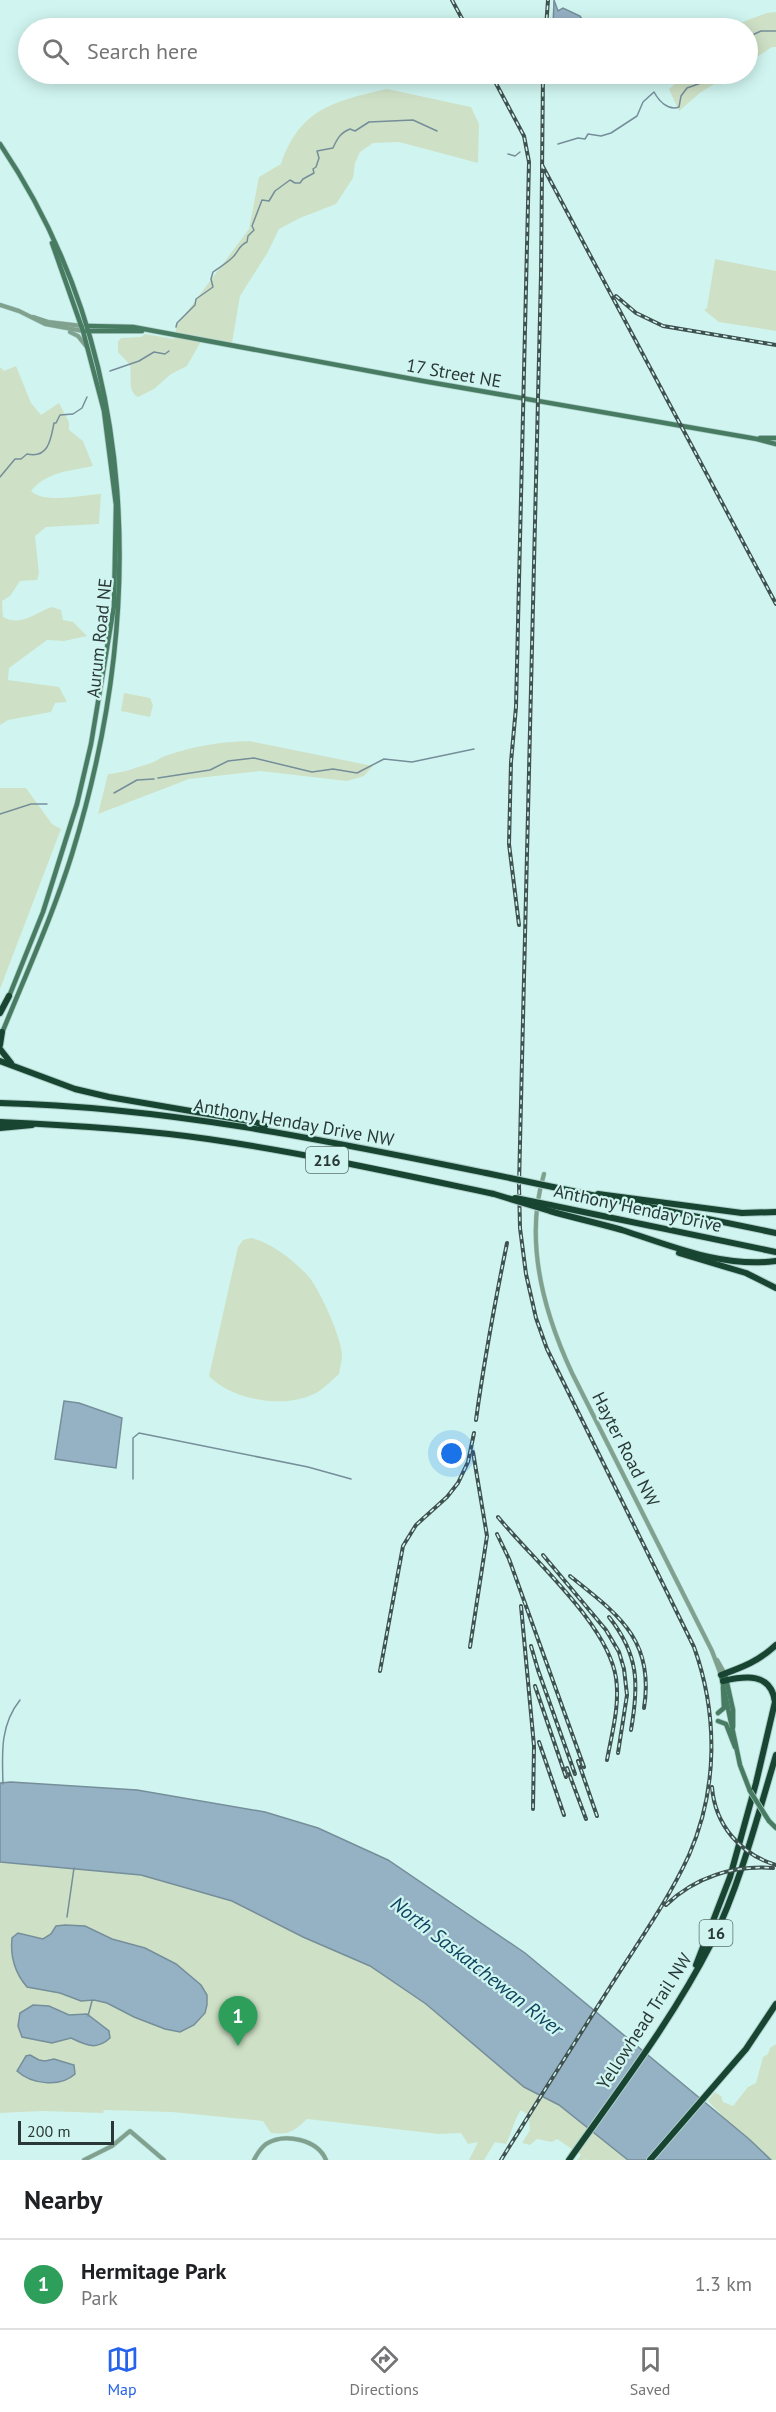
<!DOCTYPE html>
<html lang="en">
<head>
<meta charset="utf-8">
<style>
	body { margin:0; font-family:"PT Sans",sans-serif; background:#f6f6f6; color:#202124 }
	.scale { position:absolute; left:18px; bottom:15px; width:96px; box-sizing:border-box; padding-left:6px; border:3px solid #2a3937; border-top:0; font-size:16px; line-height:21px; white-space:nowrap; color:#2a3937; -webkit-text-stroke:4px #d0f5f0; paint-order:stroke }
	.you { position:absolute; left:452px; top:1454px; width:21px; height:21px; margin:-15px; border:4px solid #fff; border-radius:50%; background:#1a73e8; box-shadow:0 0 0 9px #1a73e833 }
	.badge { display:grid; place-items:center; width:39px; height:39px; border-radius:50%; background:#2563eb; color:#fff; font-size:20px; font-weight:700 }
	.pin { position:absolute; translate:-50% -50px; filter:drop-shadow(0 2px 3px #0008) }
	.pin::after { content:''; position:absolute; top:32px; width:21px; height:18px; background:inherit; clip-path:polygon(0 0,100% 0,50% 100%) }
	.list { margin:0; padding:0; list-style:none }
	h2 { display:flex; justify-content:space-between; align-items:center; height:78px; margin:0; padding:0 24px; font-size:26px }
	h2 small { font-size:20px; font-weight:400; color:#757577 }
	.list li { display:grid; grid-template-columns:39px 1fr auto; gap:18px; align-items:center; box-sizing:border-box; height:90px; padding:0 24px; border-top:2px solid #e0e0e0 }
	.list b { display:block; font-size:22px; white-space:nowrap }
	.list p { margin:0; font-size:20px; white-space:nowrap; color:#757577 }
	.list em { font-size:20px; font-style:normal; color:#757577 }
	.icon { flex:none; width:33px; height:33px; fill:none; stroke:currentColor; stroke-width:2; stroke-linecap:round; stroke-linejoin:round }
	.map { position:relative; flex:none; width:776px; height:2160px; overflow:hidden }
	.search { position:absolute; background:#fff; box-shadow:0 3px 15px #0003; left:18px; right:18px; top:18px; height:66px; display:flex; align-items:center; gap:15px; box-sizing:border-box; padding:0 21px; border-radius:33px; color:#757577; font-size:22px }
	.sheet { height:168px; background:#fff }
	nav { display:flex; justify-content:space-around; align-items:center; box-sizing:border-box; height:84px; border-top:2px solid #e0e0e0; background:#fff; font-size:16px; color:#757577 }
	nav a { display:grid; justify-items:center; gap:3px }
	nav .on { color:#2563eb }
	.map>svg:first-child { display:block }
</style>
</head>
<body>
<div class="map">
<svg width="776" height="2160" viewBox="0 0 776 2160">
	<rect width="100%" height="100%" fill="#d0f5f0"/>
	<g fill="#cee1c6">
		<path d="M776 12V47H772L748 63V46L755 40 748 36V28H736L732 26 767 13Z"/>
		<path d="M686 74H731L701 92 679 111 669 89Z"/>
		<path d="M387 89 471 107 479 124 478 163 399 142 373 143 360 152 355 163 353 178 336 204 300 218 279 229 268 252 240 296 232 343 203 338 187 366 171 374 154 389 138 397C127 392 132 376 130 365L118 352V342L121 338 141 337 145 334 174 339 177 325 249 229 259 177 281 164C300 108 335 101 387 89Z"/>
		<path d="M715 259 776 271V331L719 322 704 310 707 308Z"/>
		<path d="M16 366 31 403 41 415 59 403 69 422V430L83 441 93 466C70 471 46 472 31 491 44 504 82 495 101 494L99 524 46 527 35 536 39 573 37 580 20 581 10 596 2 601 3 617C21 627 34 613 52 607L61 610 63 620 73 622 87 636 64 641 47 640 9 668 8 680 59 687 67 702 55 703 51 712 8 720 0 725V367L4 371Z"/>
		<path d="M124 693 150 698 153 705 150 717 121 711Z"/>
		<path d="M249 741 373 766 364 776 347 781 260 771 189 779 98 814 108 774C122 773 135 768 148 764 154 763 159 758 165 756 195 746 218 742 249 741Z"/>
		<path d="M0 788H26L52 824 61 829 0 989Z"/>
		<path d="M251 1238C271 1242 296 1262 309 1277 320 1290 342 1339 342 1355 342 1361 340 1368 339 1374 332 1380 323 1390 314 1394 283 1409 232 1400 209 1376L238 1247 243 1240Z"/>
		<path d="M0 1862 141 1875 232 1901 303 1937 370 1966 426 2004 524 2087 559 2105 628 2160H587L584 2158 586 2160H577L581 2155 557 2139 552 2142 537 2139 530 2145 522 2143 530 2130 529 2120 531 2117 521 2110C514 2120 512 2132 506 2144L495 2142 484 2160H469L478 2142 468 2144 461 2133 439 2134 307 2119C294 2131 290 2135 271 2133L263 2121 172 2112 104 2110 103 2113 43 2111 0 2113Z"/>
		<path d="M776 2044V2160H771L733 2127 708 2101 715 2092 721 2096 723 2102 733 2106 748 2087 756 2083 763 2057 768 2054 770 2048Z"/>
	</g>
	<g fill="#95b2c5" stroke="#758e9a" stroke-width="1.5">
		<path d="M554 0 558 11 563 8 580 16 588 28H562L561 23 558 20 557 28H553Z"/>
		<path d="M64 1401 79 1403 122 1418 116 1468 55 1459Z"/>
		<path d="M11 1782 137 1790 265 1812 318 1828 388 1860 525 1953 749 2139 771 2160H628L559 2105 524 2087 426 2004 370 1966 303 1937 232 1901 141 1875 0 1862V1783Z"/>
		<path d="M65 1925 85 1926 112 1939 145 1948 176 1964 201 1985 207 1995V2005L205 2013 194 2025 180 2032 165 2029 134 2017 107 2003 94 2000 81 2001 60 1993 27 1987C15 1973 10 1957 12 1938L18 1933 43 1939 51 1934 56 1926Z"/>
		<path d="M33 2005 49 2006 69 2015 87 2014 109 2031 110 2038C96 2051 86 2045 71 2038L52 2043 22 2037 18 2026 20 2013Z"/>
		<path d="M30 2055 39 2060 45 2061 54 2059 74 2065 75 2074C60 2088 31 2084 17 2071L26 2056Z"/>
	</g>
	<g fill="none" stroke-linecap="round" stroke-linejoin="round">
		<g stroke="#758e9a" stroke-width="1.5">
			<path d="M748 37 761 31H776"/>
			<path d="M558 144 578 138 585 139 588 134 601 136 611 133 637 116 643 102 654 92C659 101 668 111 679 107L681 96 687 88 701 83 707 74"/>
			<path d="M508 154 515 156 520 152"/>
			<path d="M176 327 177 323 195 305 196 299 213 287 211 279 213 272C220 267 227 263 233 257 239 251 239 245 247 242L248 236 254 230 252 226 262 200 269 201 275 191 290 180 295 183H300L303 179 314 173 313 169 316 167 319 158 317 151 333 148C337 139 340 133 350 129L355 131 369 122 413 120 437 131"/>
			<path d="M110 371 139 361 154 352 165 354 169 351"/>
			<path d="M0 477 15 459H21L27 454C49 459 51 438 54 423H56L60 415 73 414 82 408 87 397"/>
			<path d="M158 778 210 770 228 761 254 758 312 772 333 769 357 773 384 759 412 762 474 749"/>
			<path d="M114 793 137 780 154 779"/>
			<path d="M0 814 31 804H47"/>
			<path d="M133 1479V1438L139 1433 308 1467 351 1479"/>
			<path d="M3 1784C2 1753 0 1725 20 1700"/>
			<path d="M67 1917 74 1868"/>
			<path d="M88 2016 92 2001"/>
		</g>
		<g stroke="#afcfcb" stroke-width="5">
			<g id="tertiary">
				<path d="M0 305 19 311 45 324 83 331"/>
				<path d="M33 317 48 322 82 326"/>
				<path d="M70 332 78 336 86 346"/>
				<path d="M544 1174C524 1240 544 1313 572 1373L712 1651 721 1675"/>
				<path d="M717 1660 725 1674"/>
				<path d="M84 2160 112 2146 130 2131 164 2160"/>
				<path d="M254 2160C257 2154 261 2148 266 2144 285 2132 318 2140 326 2160"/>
			</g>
		</g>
		<g stroke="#afcfcb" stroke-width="6">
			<g id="secondary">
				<path d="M0 144C143 356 145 617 72 854 53 915 26 974 2 1033"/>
				<path d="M87 326 133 327 423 381 757 439 776 444"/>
				<path d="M87 331H142"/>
				<path d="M760 438H776"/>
				<path d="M8 999 43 912 77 804 91 744 114 606 116 505 104 411 83 331 52 243"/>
				<path d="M725 1674 733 1710V1727"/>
				<path d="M721 1675 740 1765 750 1791"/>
				<path d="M718 1713 724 1708 723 1687"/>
				<path d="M718 1721 726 1724 735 1747"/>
				<path d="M769 1821 776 1828"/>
			</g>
		</g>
		<g stroke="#afcfcb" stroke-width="8">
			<g id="motorway">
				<path d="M0 1013 9 996"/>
				<path d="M0 1045 2 1032"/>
				<path d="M0 1049 11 1063"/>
				<path d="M0 1061 75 1089 109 1097 255 1122 265 1126"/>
				<path d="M0 1103C165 1107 325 1140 486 1173"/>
				<path d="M0 1122C70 1125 139 1129 208 1139 304 1153 399 1174 494 1194"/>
				<path d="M0 1128 32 1125"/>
				<path d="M553 1187 776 1233"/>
				<path d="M598 1194 742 1213 776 1212"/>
				<path d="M550 1205 776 1252"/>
				<path d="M550 1211C574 1218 598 1223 622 1230 672 1246 722 1268 776 1261"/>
				<path d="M679 1253 746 1273 776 1288"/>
				<path d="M721 1675C743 1667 759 1661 776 1645"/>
				<path d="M696 1965 730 1877 756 1783 775 1702C771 1672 745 1676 723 1681"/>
				<path d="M569 2160C619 2089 673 2019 712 1942 741 1882 757 1818 776 1755"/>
				<path d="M650 2160 746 2049 776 2004"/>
			</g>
		</g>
		<use href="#tertiary" stroke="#7fa18e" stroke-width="4"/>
		<use href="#secondary" stroke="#487c62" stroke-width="4.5"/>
		<use href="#motorway" stroke="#184531" stroke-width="6"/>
		<g stroke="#405250" stroke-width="4">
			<g id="rail">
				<path d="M452 0 467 28"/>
				<path d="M546 28 548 0"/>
				<path d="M491 74 524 136 529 162 516 707 511 762 509 844 519 925"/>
				<path d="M542 165 776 604"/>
				<path d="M616 296 636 313 663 326 776 345"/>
				<path d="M476 1420C484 1361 495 1302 507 1243"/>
				<path d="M498 1517C533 1560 608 1624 616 1678 620 1705 612 1733 607 1760"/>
				<path d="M497 1534 509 1559 584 1767"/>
				<path d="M543 1555 606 1630 619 1652 624 1669 627 1695 618 1753"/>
				<path d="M570 1576C617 1614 655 1639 644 1708"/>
				<path d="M521 1606 534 1746 533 1809"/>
				<path d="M609 1617C639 1655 639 1684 631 1730"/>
				<path d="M531 1646 538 1670 575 1774"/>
				<path d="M470 1647 487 1536 473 1452"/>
				<path d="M380 1671 403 1546 416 1525 447 1497 458 1483 468 1462 474 1433"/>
				<path d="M535 1686 566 1777"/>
				<path d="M539 1742 564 1815"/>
				<path d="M578 1761 597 1816"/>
				<path d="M567 1768 586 1819"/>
				<path d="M712 1787C715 1825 740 1854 776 1865"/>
				<path d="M666 1905C695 1877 734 1865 773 1868"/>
				<path d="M501 2160C537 2102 573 2045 610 1987 637 1944 668 1901 689 1855 718 1789 718 1714 694 1647L547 1349 536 1318 526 1274 520 1228 519 1185 541 274 543 74"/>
			</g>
		</g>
		<use href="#rail" stroke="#d0f5f0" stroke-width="1.5" stroke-dasharray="4.5" stroke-linecap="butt"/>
		<g stroke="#afcfcb" stroke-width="6" stroke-linecap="butt">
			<path id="secondary-bridge" d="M750 1791 769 1821"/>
		</g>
		<g stroke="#afcfcb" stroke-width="8" stroke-linecap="butt">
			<g id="motorway-bridge">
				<path d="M486 1173 553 1187"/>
				<path d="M494 1194 550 1211"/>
				<path d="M515 1198 550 1205"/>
			</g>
		</g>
		<use href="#secondary-bridge" stroke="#487c62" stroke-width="4.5"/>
		<use href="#motorway-bridge" stroke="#184531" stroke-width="6"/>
	</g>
	<g text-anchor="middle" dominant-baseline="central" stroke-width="4.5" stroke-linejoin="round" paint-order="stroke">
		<g fill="#d0f5f0" stroke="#5c716e" stroke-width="1.5">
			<rect x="306" y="1147" width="42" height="26" rx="4.5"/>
			<rect x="699.5" y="1920" width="33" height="26" rx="4.5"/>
		</g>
		<g font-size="16" font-weight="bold" fill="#2a3937">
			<text x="327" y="1160">216</text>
			<text x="716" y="1933">16</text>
		</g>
		<g font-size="18" fill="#2a3937" stroke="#d0f5f0">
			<text transform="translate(454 373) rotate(10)">17 Street NE</text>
			<text transform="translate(99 638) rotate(-84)">Aurum Road NE</text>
			<text transform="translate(294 1122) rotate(10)">Anthony Henday Drive NW</text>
			<text transform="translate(638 1208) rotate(12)">Anthony Henday Drive</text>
			<text transform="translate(626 1449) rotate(63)">Hayter Road NW</text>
			<text transform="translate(644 2021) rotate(-57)">Yellowhead Trail NW</text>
		</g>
		<g font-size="20" font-style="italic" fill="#0d435f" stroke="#d0f5f0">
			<text transform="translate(477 1966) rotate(38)">North Saskatchewan River</text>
		</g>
	</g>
</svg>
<div class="scale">200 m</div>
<div class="you"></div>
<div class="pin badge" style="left:238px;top:2046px;background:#2e9e5b">1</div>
<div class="search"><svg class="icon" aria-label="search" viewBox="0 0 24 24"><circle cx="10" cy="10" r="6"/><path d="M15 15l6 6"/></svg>Search here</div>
</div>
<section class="sheet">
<h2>Nearby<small></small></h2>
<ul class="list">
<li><span class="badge" style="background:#2e9e5b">1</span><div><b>Hermitage Park</b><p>Park</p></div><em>1.3 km</em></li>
</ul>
</section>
<nav>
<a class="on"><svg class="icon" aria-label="map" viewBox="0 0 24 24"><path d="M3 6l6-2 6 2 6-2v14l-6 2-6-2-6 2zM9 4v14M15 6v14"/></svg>Map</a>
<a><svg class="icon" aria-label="directions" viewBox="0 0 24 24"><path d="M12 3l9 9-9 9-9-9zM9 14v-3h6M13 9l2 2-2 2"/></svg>Directions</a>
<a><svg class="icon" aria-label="saved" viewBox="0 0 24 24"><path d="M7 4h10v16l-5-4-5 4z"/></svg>Saved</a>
</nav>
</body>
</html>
